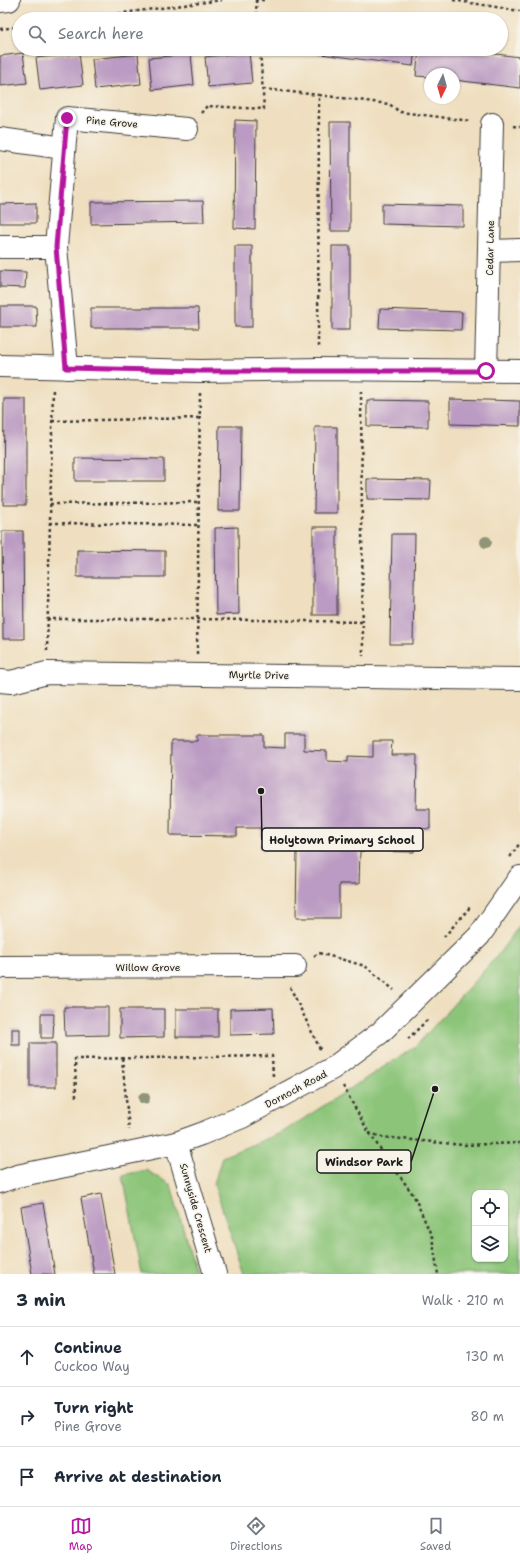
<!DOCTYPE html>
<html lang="en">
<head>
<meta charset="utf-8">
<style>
	body { margin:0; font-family:"Shantell Sans",sans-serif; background:#f6f6f7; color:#1f2937 }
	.controls { position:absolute; right:12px; bottom:12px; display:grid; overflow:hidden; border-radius:8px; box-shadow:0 1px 3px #0004 }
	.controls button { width:36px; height:36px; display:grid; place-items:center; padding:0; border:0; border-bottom:1px solid #e0e1e3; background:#fff; color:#1f2937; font:20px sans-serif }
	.compass { position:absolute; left:424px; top:68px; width:36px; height:36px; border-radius:50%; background:#fff; box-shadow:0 1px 3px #0004; rotate:185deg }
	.stop { position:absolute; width:12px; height:12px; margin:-9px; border:3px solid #b5179e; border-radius:50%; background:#fff }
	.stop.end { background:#b5179e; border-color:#fff; box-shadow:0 1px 4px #0008 }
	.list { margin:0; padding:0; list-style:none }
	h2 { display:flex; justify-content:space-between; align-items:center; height:52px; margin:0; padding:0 16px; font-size:17px }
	h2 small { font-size:13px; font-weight:400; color:#747a83 }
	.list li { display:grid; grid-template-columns:26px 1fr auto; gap:12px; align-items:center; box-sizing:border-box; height:60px; padding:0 16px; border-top:1px solid #e0e1e3 }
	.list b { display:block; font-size:15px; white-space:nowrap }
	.list p { margin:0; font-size:13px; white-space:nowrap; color:#747a83 }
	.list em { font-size:13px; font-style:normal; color:#747a83 }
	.icon { flex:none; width:22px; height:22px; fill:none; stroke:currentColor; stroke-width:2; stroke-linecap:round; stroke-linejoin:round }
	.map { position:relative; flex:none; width:520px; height:1274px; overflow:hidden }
	.search { position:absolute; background:#fff; box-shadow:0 1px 3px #0004; left:12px; right:12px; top:12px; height:44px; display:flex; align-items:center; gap:10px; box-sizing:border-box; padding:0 14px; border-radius:22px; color:#747a83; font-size:15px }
	.sheet { height:232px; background:#fff }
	nav { display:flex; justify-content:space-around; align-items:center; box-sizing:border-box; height:56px; border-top:1px solid #e0e1e3; background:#fff; font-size:11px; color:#747a83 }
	nav a { display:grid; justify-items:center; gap:2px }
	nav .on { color:#b5179e }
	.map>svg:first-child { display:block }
</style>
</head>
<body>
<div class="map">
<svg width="520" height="1274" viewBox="0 0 520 1274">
	<rect width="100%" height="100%" fill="#f7f3e8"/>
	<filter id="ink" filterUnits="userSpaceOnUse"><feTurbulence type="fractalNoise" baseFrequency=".025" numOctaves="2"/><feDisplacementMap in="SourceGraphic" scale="8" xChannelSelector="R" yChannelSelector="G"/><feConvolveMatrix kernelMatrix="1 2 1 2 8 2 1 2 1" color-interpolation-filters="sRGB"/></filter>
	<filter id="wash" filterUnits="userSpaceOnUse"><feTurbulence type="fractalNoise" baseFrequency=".012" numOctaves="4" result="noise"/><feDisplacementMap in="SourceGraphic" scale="16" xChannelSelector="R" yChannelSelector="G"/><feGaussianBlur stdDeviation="0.9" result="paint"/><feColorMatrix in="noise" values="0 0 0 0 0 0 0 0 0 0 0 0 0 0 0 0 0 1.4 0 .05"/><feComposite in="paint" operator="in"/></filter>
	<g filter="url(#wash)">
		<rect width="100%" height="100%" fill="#efdfc0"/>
		<g fill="#8cc579" stroke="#54704a" fill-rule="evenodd">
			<path d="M520 925V1274H244L214 1184 222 1157 283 1132 416 1046 497 956ZM475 1193H505V1259H475Z"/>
			<path d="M146 1170 171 1185 196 1274H142L123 1175Z"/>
		</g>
		<g id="blocks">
			<g fill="#bb9bc3">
				<path d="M282 49H415L413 66Z"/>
				<path d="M419 49H456L520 57V88L454 80V74H430V77L416 76Z"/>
				<path d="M249 52 252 83 208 87 205 57Z"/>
				<path d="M23 53 27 83 0 86V56Z"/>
				<path d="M79 53 83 85 40 90 36 58Z"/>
				<path d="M138 54 141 84 95 89 92 59Z"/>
				<path d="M191 54 194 85 152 90 149 58Z"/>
				<path d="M235 120 256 121 255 229 234 228Z"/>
				<path d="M330 122H350V231H331Z"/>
				<path d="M203 201 204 222 91 224V202Z"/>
				<path d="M36 203V223H0V204Z"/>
				<path d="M382 204 463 206V226L382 224Z"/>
				<rect x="235" y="246" width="17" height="81"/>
				<rect x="332" y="246" width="18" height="84"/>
				<path d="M0 271 26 272 25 288 0 287Z"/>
				<path d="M0 306H36L37 327H0Z"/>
				<path d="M91 308H198L199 328H91Z"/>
				<path d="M380 309 462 312 461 330 379 328Z"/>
				<path d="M4 399H26V505H3Z"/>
				<path d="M450 399 520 401V426L450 424Z"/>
				<path d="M367 400 428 401V427L367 426Z"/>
				<path d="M219 426H241L240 511H218Z"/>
				<path d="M315 427H337V513H314Z"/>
				<path d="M75 458 164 459V481H75Z"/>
				<path d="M367 479 431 480 430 500 367 499Z"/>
				<path d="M238 527 239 614 216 615 215 528Z"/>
				<rect x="313" y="527" width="24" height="88"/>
				<path d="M2 531H23L24 639H3Z"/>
				<path d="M392 534H415L413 644H390Z"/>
				<path d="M77 550 165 551V577H77Z"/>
				<path d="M285 734H304V750L327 751V761L348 762V756L373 757V741H392L391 755H417L416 809H430V829L415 828 414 852 360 851 359 884H339V918H296L297 851 261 850V828H237V836L170 835 171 741H197V735H264V747L285 748Z"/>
				<path d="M64 1007H108V1035L65 1036Z"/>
				<path d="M273 1008 274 1034 230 1035V1009Z"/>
				<path d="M120 1009H164V1037L120 1038Z"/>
				<rect x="176" y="1009" width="42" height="28"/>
				<path d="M41 1014H54L53 1038H41Z"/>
				<rect x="12" y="1029" width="8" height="16"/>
				<rect x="30" y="1043" width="26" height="44"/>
				<path d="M101 1194 115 1274H94L81 1198Z"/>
				<path d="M43 1203 55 1274H32L21 1207Z"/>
			</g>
		</g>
	</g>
	<g filter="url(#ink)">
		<use href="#blocks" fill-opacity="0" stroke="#3c3935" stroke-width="1"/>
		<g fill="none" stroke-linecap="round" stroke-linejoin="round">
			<g stroke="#3c3935" stroke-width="24">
				<g id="minor">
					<path d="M0 1 9 0"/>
					<path d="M0 139 64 148"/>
					<path d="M0 247H56"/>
					<path d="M490 251 520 250"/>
					<path d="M0 366 200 371 318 369 520 371"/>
					<path d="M67 368 56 247 67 118 187 129"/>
					<path d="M486 371 492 124"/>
					<path d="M0 681 11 682 47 673 520 679"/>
					<path d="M0 967 295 966"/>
					<path d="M176 1143 215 1274"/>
					<path d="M0 1182 17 1176 176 1143 201 1134 242 1117 333 1068 380 1033 479 936 520 877"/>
				</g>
			</g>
			<g stroke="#3c3935" stroke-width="2.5" stroke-dasharray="3 3" stroke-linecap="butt">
				<path d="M255 0H265"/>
				<path d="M256 0 257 19"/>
				<path d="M453 0 520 11"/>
				<path d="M77 19 222 0"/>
				<path d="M0 29 19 27"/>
				<path d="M263 89 319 95"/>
				<path d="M201 113 207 106 264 109 260 49"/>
				<path d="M513 126 520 127"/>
				<path d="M318 347 319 95 389 104 400 112 471 121"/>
				<path d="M361 391 363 656"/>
				<path d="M52 421 200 418"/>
				<path d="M50 504 199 502"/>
				<path d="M50 523 199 525"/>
				<path d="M47 619H198L364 622"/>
				<path d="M47 651 53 388"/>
				<path d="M197 654 200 393"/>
				<path d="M510 857 520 843"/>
				<path d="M444 937 471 906"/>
				<path d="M314 956 319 953 365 966 394 990"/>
				<path d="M290 987 321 1051"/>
				<path d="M408 1039 428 1019"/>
				<path d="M122 1058 129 1130"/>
				<path d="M343 1086 369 1133 414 1196 432 1237 438 1274"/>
				<path d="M76 1097 75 1059 272 1056 273 1077"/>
				<path d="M369 1133 382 1137 463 1145 520 1143"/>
			</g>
			<use href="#minor" stroke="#fff" stroke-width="22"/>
		</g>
		<g fill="#909478">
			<circle cx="486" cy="542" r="6"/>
			<circle cx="144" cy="1098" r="6"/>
		</g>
	</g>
	<g fill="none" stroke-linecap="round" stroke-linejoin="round" filter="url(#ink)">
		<path stroke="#b5179e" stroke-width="5" d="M67 118 56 247 66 368 200 371H486"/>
	</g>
	<g text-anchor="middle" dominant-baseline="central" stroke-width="3" stroke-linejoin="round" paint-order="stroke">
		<g font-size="10" fill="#1c1c1c" stroke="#f7f3e8">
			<text transform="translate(112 122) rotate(5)">Pine Grove</text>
			<text transform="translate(490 248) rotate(-89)">Cedar Lane</text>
			<text transform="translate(259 675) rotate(1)">Myrtle Drive</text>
			<text x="148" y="967">Willow Grove</text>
			<text transform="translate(296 1089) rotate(-28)">Dornoch Road</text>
			<text transform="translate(196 1208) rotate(74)">Sunnyside Crescent</text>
		</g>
	</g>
	<path fill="none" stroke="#1c1c1c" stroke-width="1.5" d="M261 791L262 840M435 1089L411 1162"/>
	<g fill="#1c1c1c" stroke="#f7f3e8" stroke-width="1.5">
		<circle cx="261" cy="791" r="4"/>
		<circle cx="435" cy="1089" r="4"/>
	</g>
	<g fill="#f7f3e8" stroke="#1c1c1c" stroke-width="1.5">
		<rect x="262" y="828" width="161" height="23" rx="4"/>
		<rect x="317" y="1150" width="94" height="23" rx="4"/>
	</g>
	<g font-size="11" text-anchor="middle" font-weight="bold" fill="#1c1c1c">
		<text x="342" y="844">Holytown Primary School</text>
		<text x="364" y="1166">Windsor Park</text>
	</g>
</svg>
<div class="controls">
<button><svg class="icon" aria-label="locate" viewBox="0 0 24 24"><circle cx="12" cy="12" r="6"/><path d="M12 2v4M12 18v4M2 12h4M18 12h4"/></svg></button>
<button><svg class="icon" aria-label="layers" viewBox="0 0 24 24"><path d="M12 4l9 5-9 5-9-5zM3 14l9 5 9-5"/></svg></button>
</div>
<svg class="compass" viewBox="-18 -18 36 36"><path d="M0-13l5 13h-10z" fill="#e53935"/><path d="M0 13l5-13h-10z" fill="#747a83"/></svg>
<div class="stop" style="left:486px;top:371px"></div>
<div class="stop end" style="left:67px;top:118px"></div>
<div class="search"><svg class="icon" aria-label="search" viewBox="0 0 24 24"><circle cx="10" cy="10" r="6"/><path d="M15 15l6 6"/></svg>Search here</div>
</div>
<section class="sheet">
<h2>3 min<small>Walk · 210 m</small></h2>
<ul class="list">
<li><svg class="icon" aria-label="ahead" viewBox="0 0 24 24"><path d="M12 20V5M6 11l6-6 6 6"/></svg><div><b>Continue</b><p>Cuckoo Way</p></div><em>130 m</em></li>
<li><svg class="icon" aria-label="right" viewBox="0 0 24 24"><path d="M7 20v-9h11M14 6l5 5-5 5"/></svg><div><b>Turn right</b><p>Pine Grove</p></div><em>80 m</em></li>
<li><svg class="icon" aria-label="arrive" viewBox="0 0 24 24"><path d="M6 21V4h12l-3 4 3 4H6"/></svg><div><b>Arrive at destination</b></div></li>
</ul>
</section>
<nav>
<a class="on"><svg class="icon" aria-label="map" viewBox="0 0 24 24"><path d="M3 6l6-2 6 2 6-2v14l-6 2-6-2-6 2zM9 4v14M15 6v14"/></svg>Map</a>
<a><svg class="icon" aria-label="directions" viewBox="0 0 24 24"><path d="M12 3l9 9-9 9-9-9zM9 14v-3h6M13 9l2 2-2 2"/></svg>Directions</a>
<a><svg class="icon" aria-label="saved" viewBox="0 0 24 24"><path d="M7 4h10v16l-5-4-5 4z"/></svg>Saved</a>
</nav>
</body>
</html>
